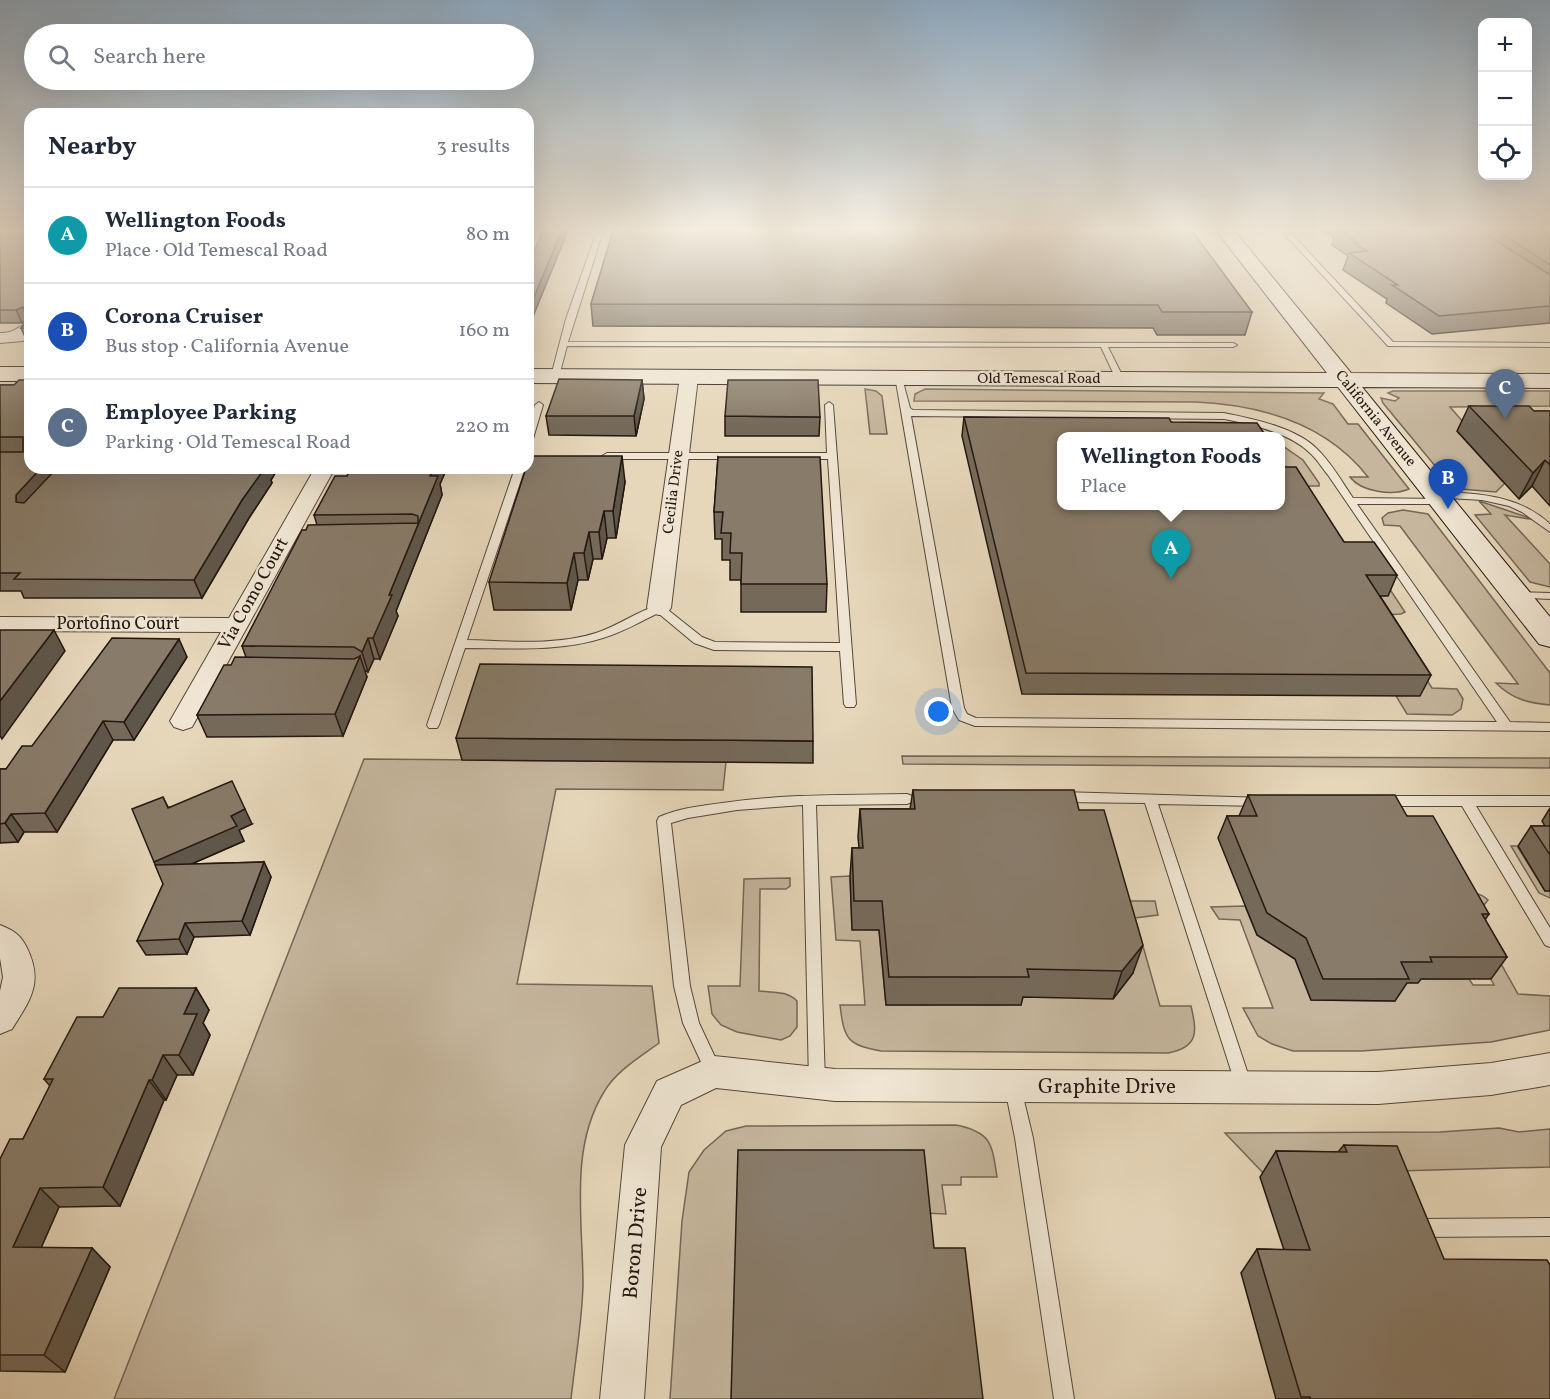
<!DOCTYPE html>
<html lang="en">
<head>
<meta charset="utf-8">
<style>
	body { margin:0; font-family:Vollkorn,serif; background:#f2f2f3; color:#1f2937 }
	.controls { position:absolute; right:18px; top:18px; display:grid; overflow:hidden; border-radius:12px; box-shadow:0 6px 24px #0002 }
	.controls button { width:54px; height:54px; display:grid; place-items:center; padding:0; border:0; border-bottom:2px solid #e0e1e3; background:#fff; color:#1f2937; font:30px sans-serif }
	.you { position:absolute; left:939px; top:712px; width:21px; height:21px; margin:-15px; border:4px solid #fff; border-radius:50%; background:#1a73e8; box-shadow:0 0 0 9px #1a73e833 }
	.badge { display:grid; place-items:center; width:39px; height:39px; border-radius:50%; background:#8f2418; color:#fff; font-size:20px; font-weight:700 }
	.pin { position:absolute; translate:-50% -50px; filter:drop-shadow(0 2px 3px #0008) }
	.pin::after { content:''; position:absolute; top:32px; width:21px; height:18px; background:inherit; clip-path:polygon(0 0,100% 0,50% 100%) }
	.popup { position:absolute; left:1057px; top:432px; width:228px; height:78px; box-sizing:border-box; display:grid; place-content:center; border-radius:12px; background:#fff; filter:drop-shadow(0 2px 4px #0005); font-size:20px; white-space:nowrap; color:#747a83 }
	.popup b { font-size:22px; color:#1f2937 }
	.popup::after { content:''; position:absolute; left:50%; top:100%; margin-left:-12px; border:12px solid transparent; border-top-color:#fff }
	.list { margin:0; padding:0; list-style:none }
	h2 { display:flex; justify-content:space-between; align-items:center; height:78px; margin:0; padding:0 24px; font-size:26px }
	h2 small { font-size:20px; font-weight:400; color:#747a83 }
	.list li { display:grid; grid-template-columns:39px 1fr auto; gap:18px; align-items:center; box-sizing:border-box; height:96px; padding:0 24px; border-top:2px solid #e0e1e3 }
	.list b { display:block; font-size:22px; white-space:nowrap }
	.list p { margin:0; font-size:20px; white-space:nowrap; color:#747a83 }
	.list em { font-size:20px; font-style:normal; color:#747a83 }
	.icon { flex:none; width:33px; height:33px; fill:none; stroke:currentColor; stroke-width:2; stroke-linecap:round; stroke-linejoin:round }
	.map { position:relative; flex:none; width:1550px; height:1399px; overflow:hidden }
	.search { position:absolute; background:#fff; box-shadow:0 6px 24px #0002; left:24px; top:24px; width:510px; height:66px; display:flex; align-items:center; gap:15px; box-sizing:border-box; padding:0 21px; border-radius:33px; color:#747a83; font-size:22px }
	.panel { position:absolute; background:#fff; box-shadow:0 6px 24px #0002; left:24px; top:108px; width:510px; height:366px; border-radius:18px }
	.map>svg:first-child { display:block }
</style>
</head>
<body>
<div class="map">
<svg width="1550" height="1399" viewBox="0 0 1550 1399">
	<rect width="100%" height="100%" fill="#e6d7ba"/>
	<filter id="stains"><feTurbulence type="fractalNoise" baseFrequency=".00333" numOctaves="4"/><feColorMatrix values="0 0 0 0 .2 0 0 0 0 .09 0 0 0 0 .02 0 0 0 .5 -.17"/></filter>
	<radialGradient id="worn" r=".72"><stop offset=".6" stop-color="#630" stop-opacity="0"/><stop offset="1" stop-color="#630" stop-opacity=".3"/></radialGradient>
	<g fill="#c5b69d" stroke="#746657" stroke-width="1.5">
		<path d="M865 389 876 391 882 396 887 434H870Z"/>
		<path d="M925 389 1324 393 1319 399 1333 404 1348 424H1358L1409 489C1393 496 1361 492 1350 477H1368C1326 423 1261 405 1196 402L914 401 915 394Z"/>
		<path d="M1393 391H1550V406L1450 407 1471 431 1458 432 1502 481 1506 482 1496 492 1461 489 1450 484 1383 403 1381 398 1395 401 1399 398 1388 393Z"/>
		<path d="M1280 444 1303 460 1319 483V486H1301L1347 557 1371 561 1405 612 1401 614 1384 615 1432 688 1457 689 1463 699 1461 709 1452 715 1407 714 1396 696 1420 695 1281 487Z"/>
		<path d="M1479 501 1527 517 1529 519 1505 515 1550 564V587L1530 582 1475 515 1491 514Z"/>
		<path d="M1403 510 1428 514 1550 673V705C1528 703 1512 699 1496 683L1518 684 1400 526 1384 525 1382 518 1388 513Z"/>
		<path d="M902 756 1550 758V768L903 764Z"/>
		<path d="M364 759 726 762 723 790 556 789 517 984 652 986 659 1043C640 1057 616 1071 604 1092 569 1148 583 1222 583 1285 582 1323 575 1361 571 1399H114Z"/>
		<path d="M1511 846H1517L1545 891H1550V898L1539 893Z"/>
		<path d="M850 876 852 929 879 930 886 1005H1021L1020 997 1113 901H1155L1158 915 1135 918 1160 1006H1191C1197 1032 1199 1047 1168 1053L881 1051C847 1045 844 1039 840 1005H865L860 941 836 940 831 877Z"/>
		<path d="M790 878V886L786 889H760L759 991C773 993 786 990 797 1001V1027L790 1036 781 1040 737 1032 721 1025 712 1014 708 986H740L744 879Z"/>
		<path d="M1451 893C1463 893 1479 890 1488 900L1484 905H1468L1518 994 1550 996V1030L1491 1042 1361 1051H1293L1272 1044 1258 1036 1243 1008H1273L1240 920 1219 919 1211 907 1245 906 1257 935 1295 959 1311 1000 1395 1001 1387 983 1415 979H1469L1473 985H1494L1467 935Z"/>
		<path d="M956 1125C991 1132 992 1143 997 1177H961V1185H942L946 1214 923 1213 733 1399H670L682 1221 689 1172 704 1150 726 1131 746 1126Z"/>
		<path d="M1499 1128 1519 1132 1550 1129V1167L1396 1171 1421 1283 1328 1178 1267 1177 1225 1133 1440 1132Z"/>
	</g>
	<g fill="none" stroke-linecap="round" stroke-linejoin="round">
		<g stroke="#54473b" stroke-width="2">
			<g id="lane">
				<path d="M598 228H604L568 342 1233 343 1237 345 1233 347H1108L1124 379 1120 381 1116 379 1101 347 567 346 559 376 552 378 551 376 566 319Z"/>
				<path d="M1279 228H1286L1393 342 1550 343V347L1388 346Z"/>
				<path d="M895 376 902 378 910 408 913 410 1224 413C1253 419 1294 427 1316 448 1331 462 1342 482 1353 498L1444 499 1446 501 1441 504H1357L1510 722 1550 723V731L975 726 959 720 952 708ZM911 416 1224 419C1251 424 1290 433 1310 453 1317 459 1322 468 1328 475L1497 722 976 718 967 714 964 708Z"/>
				<path d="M539 402 543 405 532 442 528 445V427L535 405Z"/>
				<path d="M829 402 833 405 856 704 854 707H846L844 704 840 651 714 650 694 643 658 613C640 622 623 632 603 638 559 652 511 648 465 648L439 725 437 728H429L427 725 515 468H525L467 640C509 641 555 646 596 633 618 626 637 611 659 605L663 606 702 637 715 642 840 643 828 459H607L602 456 607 453H827L825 405Z"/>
				<path d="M1436 492C1477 493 1519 495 1550 524V532L1522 512 1509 506 1482 500 1433 497V493Z"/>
				<path d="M1516 592 1550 593V599L1512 597 1511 595Z"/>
				<path d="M1061 792 1267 798 1269 801 1267 804 1262 806 1158 804 1252 1086 1250 1091 1244 1094 1238 1091 1236 1086 1145 803 1061 802 1056 800 1054 797 1056 794Z"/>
				<path d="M907 794 912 796 914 799 912 802 907 804 816 805 825 1082 823 1087 817 1090 811 1087 809 1082 803 805 737 810 688 818 671 823 690 986 699 1023 722 1072 720 1077 714 1079 708 1077 683 1023 674 986 657 821 659 817C679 808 700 806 722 803 783 794 845 795 907 794Z"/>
				<path d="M1382 796H1550V806H1476L1550 928V947L1545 945 1462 806H1382L1377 804 1375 801 1377 798Z"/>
				<path d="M1013 1080 1019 1083 1021 1088 1033 1138 1074 1399H1054L1015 1138 1005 1088 1007 1083Z"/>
				<path d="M1550 1218V1236L1417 1237 1411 1234 1408 1228 1411 1222 1417 1219Z"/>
			</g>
		</g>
		<g stroke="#54473b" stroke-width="2">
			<g id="street">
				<path d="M536 228H550L535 261 528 265V245Z"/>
				<path d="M30 322V335L23 341 0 343V333C18 333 16 326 30 322Z"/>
				<path d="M689 372 695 373 698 377 671 608 667 613 659 615 651 613 647 608 680 377 683 373Z"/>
				<path d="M315 468H335L192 727 183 730 174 727 170 721 221 632 0 631V617L229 618Z"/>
				<path d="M0 925C13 930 21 935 27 948 44 983 30 1000 12 1029L0 1034V991L3 977 0 958Z"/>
				<path d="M1550 1053V1085L1491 1095 1378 1104 835 1101 716 1088 681 1105 661 1147 644 1399H600L625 1145 657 1081 714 1056 835 1069 1378 1072 1491 1063Z"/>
			</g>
		</g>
		<g stroke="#231711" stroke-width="2">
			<g id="secondary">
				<path d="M1214 228H1232L1351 373 1550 374V388L1362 387 1550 617V647L1539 644 1338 387 528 383V369L1327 373Z"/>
				<rect x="0" y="367" width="30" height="14"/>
			</g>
		</g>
		<use href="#lane" fill="#efe5d2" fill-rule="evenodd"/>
		<use href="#street" fill="#efe5d2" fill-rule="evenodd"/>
		<use href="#secondary" fill="#efe5d2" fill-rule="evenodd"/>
	</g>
	<g fill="#756a5a" stroke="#231711" stroke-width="1.5">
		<path d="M0 228H30V341H27L21 328 28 321 22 323H0Z"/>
		<path d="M614 228 1252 312 1245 335H1157L1153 328 593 326 591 304Z"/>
		<path d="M1319 228H1550V323L1432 334 1386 303 1387 299 1343 270 1348 256 1332 245 1334 237Z"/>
		<path d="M642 380 644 399 636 436 549 435 546 416Z"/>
		<path d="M0 385H14L30 468H278L271 480 272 483 249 518 202 598H24L21 591H0Z"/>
		<path d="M1469 406 1534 411H1550V506L1532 486 1519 499 1457 431Z"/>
		<path d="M725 416 820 417 819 436H725Z"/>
		<path d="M964 417 1171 422 1285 467 1344 542 1397 575 1388 596H1380L1431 675 1420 696 1022 694 962 436Z"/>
		<path d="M718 457 827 584 826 612H741V580H730V560H722V539H715L714 512Z"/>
		<path d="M351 468H447L440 484 442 495 396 611 398 616 380 659H374L368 672 364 670 367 677 343 736 207 737 197 715 231 665 246 657 242 646 306 530 317 525 314 515 347 476Z"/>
		<path d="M625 482 616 538H607L602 559H593L588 580H578L571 610H494L489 582Z"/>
		<path d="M187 657 134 740H113L57 832H24L18 842 0 843V769H6L32 746Z"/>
		<path d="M456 738 813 741V763L462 760Z"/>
		<path d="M913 790 1079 810 1133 973 1113 999 1023 997 1021 1005H886L879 930H852L850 876 852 848H859L858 837 860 809H910Z"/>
		<path d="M1248 795 1407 816 1489 914 1485 920 1507 957 1491 979H1421L1418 983H1407L1395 1001 1311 1000 1295 959 1257 935 1218 838 1227 816H1239Z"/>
		<path d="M163 797 168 807 252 824 239 830 244 841 191 864 264 862 271 877 250 935 194 937 187 954 146 955 137 941 163 884Z"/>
		<path d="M1550 808V891H1545L1518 846 1531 826H1545L1542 821Z"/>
		<path d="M196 988 209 1010 203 1023 210 1035 193 1075H177L166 1100H164L120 1206 59 1207 41 1248H92L110 1267 65 1372 0 1371V1159L23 1139 50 1086 44 1079 103 1017Z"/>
		<path d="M1344 1145 1444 1259 1550 1399H1276L1241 1273 1257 1249 1284 1250 1260 1177 1276 1151 1338 1152Z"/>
	</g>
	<g fill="#5f564a" stroke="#231711" stroke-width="1.5">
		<path d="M528 228H534L528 240Z"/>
		<path d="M563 228H569L528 329V311Z"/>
		<path d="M23 307 29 320 22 323 16 310Z"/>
		<path d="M642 380 644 399 636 436 634 416Z"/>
		<path d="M622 456 625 482 616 538 613 511Z"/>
		<path d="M1545 460 1532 486 1519 499 1533 473Z"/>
		<path d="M41 468H65L25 513 16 502V495Z"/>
		<path d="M263 468H278L271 480 272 483 249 518 202 598 194 580 242 500Z"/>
		<path d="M434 468H447L440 484 442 495 396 611 398 616 380 659 373 638 389 595 433 488 430 476Z"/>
		<path d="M604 511 607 538 602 559 599 532Z"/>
		<path d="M589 532 593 559 588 580 584 553Z"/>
		<path d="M574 553 578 580 571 610 567 583Z"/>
		<path d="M54 630 65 651 2 739 0 736V701Z"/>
		<path d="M368 638 374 659 368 672 362 652Z"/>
		<path d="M179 639 187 657 134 740 124 722Z"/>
		<path d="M360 656 367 677 343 736 335 714Z"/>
		<path d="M103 721 113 740 57 832 45 813Z"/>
		<path d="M245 809 252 824 239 830 244 841 162 877 154 862 231 816Z"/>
		<path d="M11 814 24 832 18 842 5 823Z"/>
		<path d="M264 862 271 877 250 935 242 921Z"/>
		<path d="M185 923 194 937 187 954 179 939Z"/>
		<path d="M1143 945 1133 973 1113 999 1122 971Z"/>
		<path d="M196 988 209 1010 203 1023 210 1035 193 1075 179 1055 184 1014Z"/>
		<path d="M163 1055 177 1075 166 1100 152 1080Z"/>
		<path d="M149 1080 164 1100 120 1206 103 1187Z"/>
		<path d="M40 1188 59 1207 33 1266 13 1247Z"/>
		<path d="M92 1248 110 1267 65 1372 44 1355Z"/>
	</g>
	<g fill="#887b69" stroke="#231711" stroke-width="1.5">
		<path d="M0 228H30V310H26L23 307 16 310H0Z"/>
		<path d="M544 228H563L528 311V252L535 249Z"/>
		<path d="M614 228H1190L1252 312H1162L1158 305 591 304Z"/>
		<path d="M1351 228H1476L1550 275V306L1439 316 1392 285H1398L1349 253 1367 251 1354 243H1358L1337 229Z"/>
		<path d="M1550 230V265L1499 232Z"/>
		<path d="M30 318V328H21Z"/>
		<path d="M559 379 642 380 634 416H546Z"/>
		<path d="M19 380H30V468H41L16 495V502L24 503 57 468H265L242 500 194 580 14 579 20 573H0V452H23V437H0V385H14Z"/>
		<path d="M728 380H818L820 417 725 416Z"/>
		<path d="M1469 406H1529L1534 411H1550V465L1545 460 1533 473Z"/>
		<path d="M964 417 1169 418 1171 422 1257 423 1266 436H1062V506H1281V459L1285 467H1296L1344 542H1374L1397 575H1366L1431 675 1026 673Z"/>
		<path d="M530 456H622L613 511H604L599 532H589L584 553H574L567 583 489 582 526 468H528V462Z"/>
		<path d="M718 457H820L827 584H741L742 553H730L731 533H721L723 512H714Z"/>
		<path d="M351 468H434L430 476H438L389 595H392L373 638H368L362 652 354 647 242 646 302 530H306L308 525 418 523V516L412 514 314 515 335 476H347Z"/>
		<path d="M0 630H54L0 701Z"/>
		<path d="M112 638 179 639 124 722 103 721 45 813 11 814 5 823 0 824V769H6L22 746H32Z"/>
		<path d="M360 656 335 714 197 715 224 665H231L235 657 354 659Z"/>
		<path d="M480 664 812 667 813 741 456 738Z"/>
		<path d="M232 781 245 809 231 816 237 826 154 862 132 809 163 797 168 808Z"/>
		<path d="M913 790H1074L1079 810H1104L1143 945 1122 971 1027 969 1029 977H889L882 901H854L852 848H863L860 809H915Z"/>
		<path d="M1248 795H1395L1407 816H1433L1489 914H1482L1507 957H1430L1432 962H1401L1409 979H1323L1306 938 1267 913 1227 816H1257Z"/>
		<path d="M1531 826H1550V855Z"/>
		<path d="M264 862 242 921 185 923 179 939 137 941 163 884 155 865Z"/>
		<path d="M119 988H196L184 1014H197L179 1055H163L152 1080H149L103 1187 40 1188 13 1247 92 1248 44 1355H0V1159L10 1139H23L53 1079H44L77 1017H103Z"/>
		<path d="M1344 1145 1397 1146 1444 1259 1547 1260 1550 1265V1399H1311L1310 1397H1301L1257 1249 1310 1250 1276 1151 1347 1152Z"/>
		<path d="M738 1150H924L934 1248H965L983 1399H731Z"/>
	</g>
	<linearGradient id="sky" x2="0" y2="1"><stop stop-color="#8da8bf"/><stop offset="0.54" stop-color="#f4ede0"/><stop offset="1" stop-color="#f4ede0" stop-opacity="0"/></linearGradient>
	<rect width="1550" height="424" fill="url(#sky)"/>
	<g text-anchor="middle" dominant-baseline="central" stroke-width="4.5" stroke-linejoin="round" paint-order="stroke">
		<g font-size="15" fill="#231711" stroke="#efe5d2">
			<text x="1039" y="379">Old Temescal Road</text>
			<text transform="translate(1375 419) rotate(51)">California Avenue</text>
			<text transform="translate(674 492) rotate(-83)">Cecilia Drive</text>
		</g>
		<g font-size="18" fill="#231711" stroke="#efe5d2">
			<text transform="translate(254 594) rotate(-61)">Via Como Court</text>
			<text x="118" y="624">Portofino Court</text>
		</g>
		<g font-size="21" fill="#231711" stroke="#efe5d2">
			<text x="1107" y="1087">Graphite Drive</text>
			<text transform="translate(636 1243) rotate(-85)">Boron Drive</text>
		</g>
	</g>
	<rect width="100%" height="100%" filter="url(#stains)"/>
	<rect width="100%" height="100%" fill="url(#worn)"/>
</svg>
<div class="controls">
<button>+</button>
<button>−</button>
<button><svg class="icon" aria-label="locate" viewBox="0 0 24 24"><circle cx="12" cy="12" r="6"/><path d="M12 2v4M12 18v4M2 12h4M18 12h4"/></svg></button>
</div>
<div class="you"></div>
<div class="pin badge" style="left:1171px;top:579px;background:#0f9aa8">A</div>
<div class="popup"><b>Wellington Foods</b>Place</div>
<div class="pin badge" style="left:1448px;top:509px;background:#1a4fb4">B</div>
<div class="pin badge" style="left:1505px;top:419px;background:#5c6f8a">C</div>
<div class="search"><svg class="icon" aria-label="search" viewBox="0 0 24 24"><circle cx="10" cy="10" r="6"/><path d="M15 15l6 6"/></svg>Search here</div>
<section class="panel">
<h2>Nearby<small>3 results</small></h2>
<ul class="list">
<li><span class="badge" style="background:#0f9aa8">A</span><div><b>Wellington Foods</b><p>Place · Old Temescal Road</p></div><em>80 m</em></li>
<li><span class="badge" style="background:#1a4fb4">B</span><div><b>Corona Cruiser</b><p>Bus stop · California Avenue</p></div><em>160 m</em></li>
<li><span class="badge" style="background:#5c6f8a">C</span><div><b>Employee Parking</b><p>Parking · Old Temescal Road</p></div><em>220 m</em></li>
</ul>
</section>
</div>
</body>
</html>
